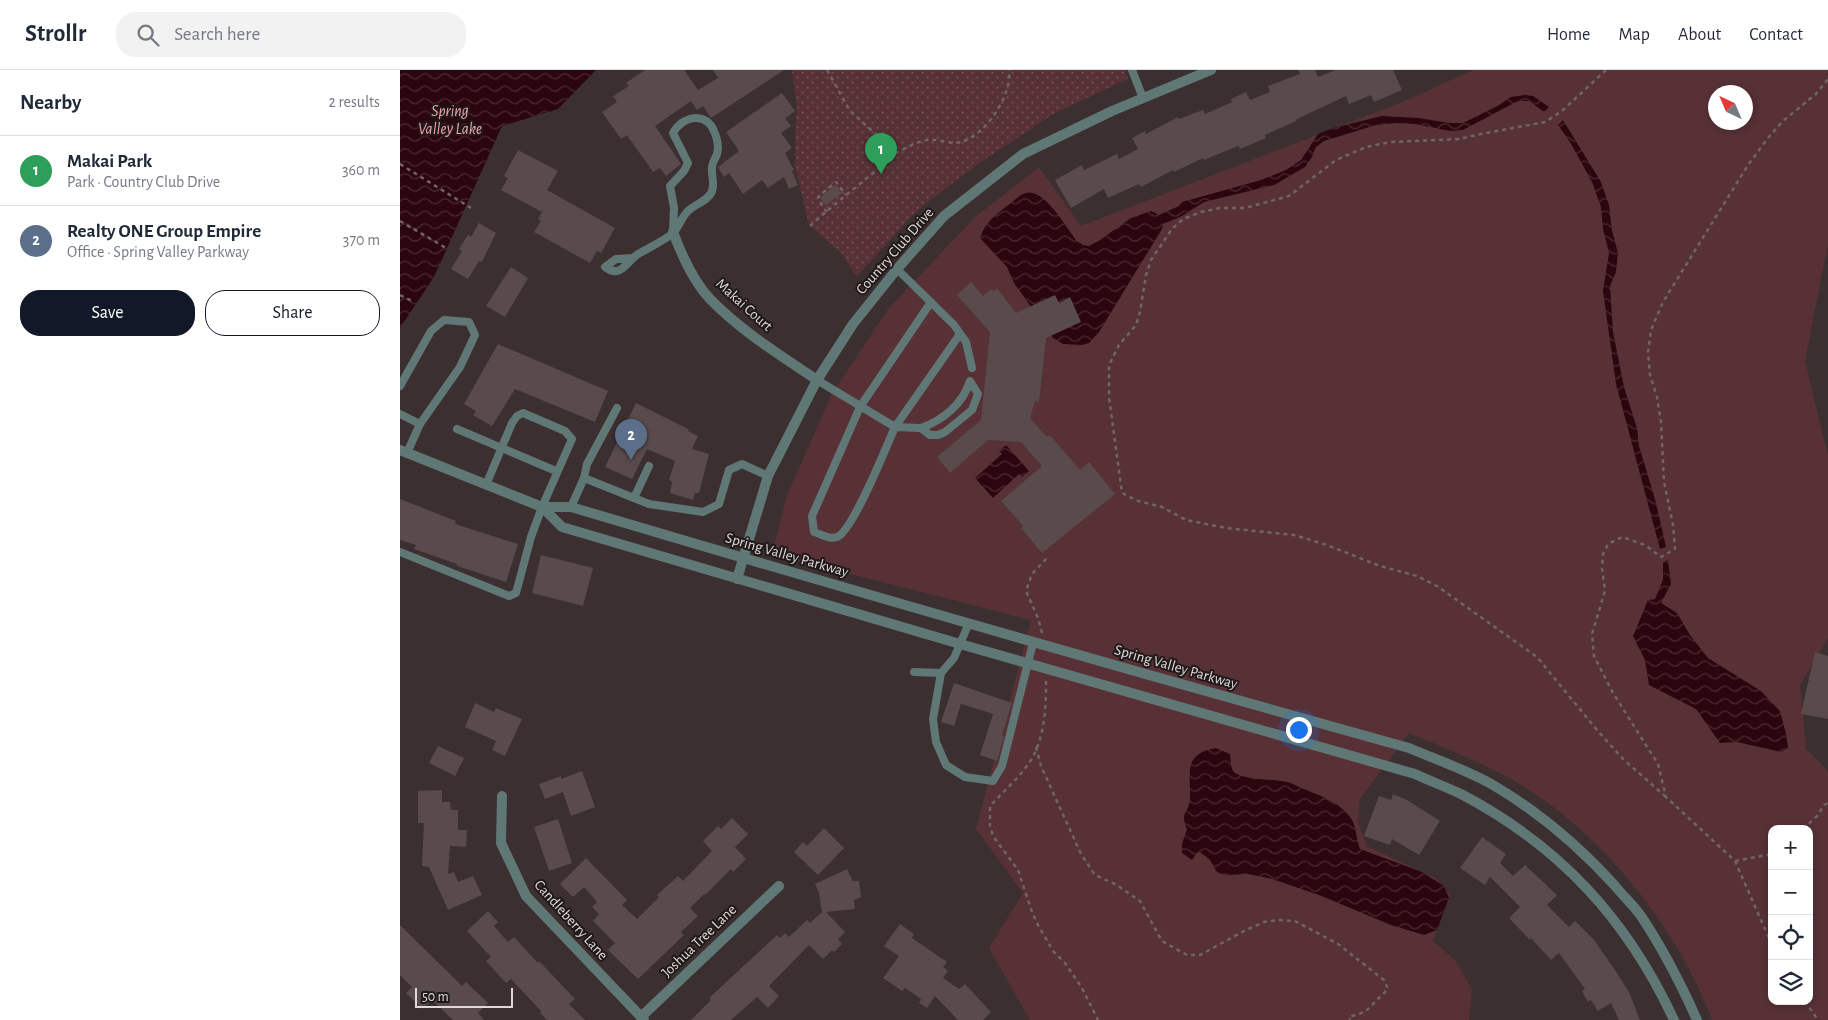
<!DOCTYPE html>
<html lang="en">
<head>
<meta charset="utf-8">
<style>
	body { margin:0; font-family:"Alegreya Sans",sans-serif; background:#f2f2f3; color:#1f2937 }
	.controls { position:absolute; right:15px; bottom:15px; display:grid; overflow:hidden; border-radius:10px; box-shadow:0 2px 8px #0003 }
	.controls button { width:45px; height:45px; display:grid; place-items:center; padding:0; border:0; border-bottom:1px solid #e0e1e3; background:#fff; color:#1f2937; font:25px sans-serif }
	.compass { position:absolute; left:1308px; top:15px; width:45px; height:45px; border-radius:50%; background:#fff; box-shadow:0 2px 8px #0003; rotate:316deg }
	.scale { position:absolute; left:15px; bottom:12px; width:98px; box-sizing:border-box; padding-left:5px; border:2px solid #e1d8d8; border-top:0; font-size:14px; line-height:18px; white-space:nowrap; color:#e1d8d8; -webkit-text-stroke:4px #1f1919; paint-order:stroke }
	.you { position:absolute; left:898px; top:659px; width:18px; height:18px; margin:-12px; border:4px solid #fff; border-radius:50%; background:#1a73e8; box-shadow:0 0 0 8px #1a73e833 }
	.badge { display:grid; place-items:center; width:32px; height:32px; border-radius:50%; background:#111827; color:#fff; font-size:16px; font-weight:700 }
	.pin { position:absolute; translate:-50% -41px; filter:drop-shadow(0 1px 2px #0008) }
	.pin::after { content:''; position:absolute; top:26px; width:18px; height:15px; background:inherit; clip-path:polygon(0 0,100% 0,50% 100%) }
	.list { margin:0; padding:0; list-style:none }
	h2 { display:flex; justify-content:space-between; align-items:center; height:65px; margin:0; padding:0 20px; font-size:21px }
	h2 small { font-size:16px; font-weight:400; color:#747a83 }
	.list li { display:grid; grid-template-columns:32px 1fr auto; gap:15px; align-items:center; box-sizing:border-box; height:70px; padding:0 20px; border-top:1px solid #e0e1e3 }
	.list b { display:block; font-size:19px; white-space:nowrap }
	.list p { margin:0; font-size:16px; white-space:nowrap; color:#747a83 }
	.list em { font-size:16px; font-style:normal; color:#747a83 }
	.actions { display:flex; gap:10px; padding:15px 20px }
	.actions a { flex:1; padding:11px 0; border:1px solid #111827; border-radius:20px; text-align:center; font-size:18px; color:#111827 }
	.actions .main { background:#111827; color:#fff }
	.icon { flex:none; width:28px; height:28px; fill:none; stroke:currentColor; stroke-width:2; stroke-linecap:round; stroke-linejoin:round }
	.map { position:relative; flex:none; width:1428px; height:950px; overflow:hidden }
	header { display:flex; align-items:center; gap:30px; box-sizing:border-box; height:70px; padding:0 25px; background:#fff; border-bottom:1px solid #e0e1e3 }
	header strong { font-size:24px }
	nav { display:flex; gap:28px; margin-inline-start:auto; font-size:18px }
	.search { width:350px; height:45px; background:#f2f2f3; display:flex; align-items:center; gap:12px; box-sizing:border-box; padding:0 18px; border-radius:20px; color:#747a83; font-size:19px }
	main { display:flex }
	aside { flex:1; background:#fff }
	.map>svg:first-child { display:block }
</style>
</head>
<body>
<header>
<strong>Strollr</strong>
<div class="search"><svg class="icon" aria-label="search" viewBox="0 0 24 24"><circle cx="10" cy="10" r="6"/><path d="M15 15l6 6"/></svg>Search here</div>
<nav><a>Home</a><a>Map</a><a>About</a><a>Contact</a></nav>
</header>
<main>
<aside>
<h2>Nearby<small>2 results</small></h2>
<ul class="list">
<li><span class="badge" style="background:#2e9e5b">1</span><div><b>Makai Park</b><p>Park · Country Club Drive</p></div><em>360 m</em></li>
<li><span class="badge" style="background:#5c6f8a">2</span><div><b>Realty ONE Group Empire</b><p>Office · Spring Valley Parkway</p></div><em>370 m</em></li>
</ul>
<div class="actions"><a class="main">Save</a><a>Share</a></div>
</aside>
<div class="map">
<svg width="1428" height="950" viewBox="0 0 1428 950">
	<defs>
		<pattern id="park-dots" width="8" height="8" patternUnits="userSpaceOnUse" patternTransform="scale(1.25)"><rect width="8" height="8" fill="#573136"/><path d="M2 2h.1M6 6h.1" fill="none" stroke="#6f4e52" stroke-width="1.8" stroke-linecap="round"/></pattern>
		<pattern id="water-waves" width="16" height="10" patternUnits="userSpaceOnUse" patternTransform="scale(1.25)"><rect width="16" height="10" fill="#2c060f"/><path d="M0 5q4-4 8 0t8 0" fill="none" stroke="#4a2a31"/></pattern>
	</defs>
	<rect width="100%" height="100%" fill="#3c2f30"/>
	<path fill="#573136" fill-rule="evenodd" d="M1073 0H1428V174L1405 291 1428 386V568L1400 615 1406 679 1428 701V950H1312C1278 857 1197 756 1109 708 1077 691 1043 677 1009 663L960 729 958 753 967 776 1037 809 1050 825 1033 871 1056 891 1072 920 1069 950H630L589 878 623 823 576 759 631 550 372 484 387 425 432 324 488 239 575 147 639 97 681 156 1005 31ZM1316 22H1346V52H1316ZM1372 759H1409V931H1372Z"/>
	<path fill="url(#park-dots)" d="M392 0H725L728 9 655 43 578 94 524 135 511 147 457 206 454 203 442 184 409 155 395 96V63L397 39Z"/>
	<g fill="url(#water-waves)">
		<path d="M0 0H196L158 39 102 56 34 207 0 258Z"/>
		<path d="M1125 25 1133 26 1149 37 1144 42 1129 31H1118L1063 60 1050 61 1015 54 996 53 976 55 924 71 916 77 912 87 905 97 874 115 804 132 782 146 763 154 762 159 699 262 689 273 682 275 663 274 653 268 614 213 607 197 580 168C584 154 596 144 607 136 613 132 619 125 626 123 644 117 667 159 677 171L683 175 689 176 700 170 731 148 751 141 759 145 779 136 782 132 861 110 886 100 901 90 918 64 933 58 982 46 1019 48 1049 53H1063L1099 35 1111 27Z"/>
		<path d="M1163 50 1201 112 1209 135 1212 161 1218 183 1216 202 1210 216 1213 262 1224 317 1237 358 1239 376 1255 429 1266 477 1260 479 1216 314 1203 221 1209 183 1203 159 1201 137 1192 112 1170 72 1158 55Z"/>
		<path d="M606 375 629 401 622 407 619 404 593 428 575 408 602 384 599 381Z"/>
		<path d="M1268 490 1271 514 1261 533 1277 543 1290 565 1308 588 1361 621 1380 641 1386 664 1388 678 1381 682 1337 672 1320 673 1296 639 1249 615 1245 590 1233 566 1248 530 1255 529 1263 510V492Z"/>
		<path d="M816 678 830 684C831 691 830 701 837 704 848 710 874 709 887 712 892 713 899 717 904 719 921 726 942 733 952 750 957 759 956 769 960 779L1022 802 1044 816 1049 828 1037 860 1024 865 991 855 919 825 872 809 848 804 824 805 817 802 809 789 800 782 796 784 792 790 782 783V774L787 759C779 741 789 744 790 729 791 703 782 684 816 678Z"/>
	</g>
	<g fill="#594a4c">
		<path d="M245 0H284L298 20 318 8 313 0H384L311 48 303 36 297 40 291 31 255 56 281 94 266 106 260 98 253 102 227 65 221 69 202 42 217 32 213 26 229 16 226 13Z"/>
		<path d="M898 0H915L918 7 936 0H993L1002 20 974 32 971 25 949 34 946 26 895 50 896 51 865 65 866 68 840 79 838 76 804 90 803 88 774 102 773 100 741 117 739 114 708 128 704 119 671 138 655 110 682 95 684 100 717 84 719 89 738 79 732 68 745 61 746 64 778 47 779 49 803 40 805 44 832 32 831 29 846 22 850 30 870 22 868 16 900 4Z"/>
		<path d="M382 23 395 41 385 48 391 56 381 63 392 78 385 83 394 100 392 101 398 115 389 119 384 107 368 118 362 110 343 124 329 103 324 107 318 97 339 81 326 62Z"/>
		<path d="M118 80 158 101 147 120 215 158 201 183 197 181 190 193 134 162 141 151 138 149 142 142 101 120 108 108 104 106Z"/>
		<path d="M435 115 442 123 426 135 420 128Z"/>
		<path d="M79 153 96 163 82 192 79 191 68 209 51 199 62 181 59 179 68 165 71 167Z"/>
		<path d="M111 197 128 208 105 247 86 236Z"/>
		<path d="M571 212 583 226 591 219 594 221 597 218 616 243 655 225 659 233 670 227 681 252 646 268 639 332 635 331 630 348 647 367 650 365 680 400 689 392 715 424 642 483 621 458 623 456 601 431 642 396 621 372 588 370 550 403 537 387 581 350 590 262 557 225Z"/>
		<path d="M98 274 208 321 195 352 115 319 92 356 73 345 76 341 64 334Z"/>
		<path d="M236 333 288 359V361L298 366 292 379 309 384 299 423H295L293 430 270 423 272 412 269 410 275 391 247 379 232 409 205 397Z"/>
		<path d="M0 429 56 451 55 454 118 474 106 512 57 496V494L14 479 16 475 0 470Z"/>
		<path d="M141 485 193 498 183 536 132 523Z"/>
		<path d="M1415 582 1428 586V649L1401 644Z"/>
		<path d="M554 613 612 633 602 665 604 666 597 691 580 685 593 644 561 634 554 656 541 652Z"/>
		<path d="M75 633 94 642 96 638 122 649 105 686 92 680 96 671 65 657Z"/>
		<path d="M38 676 64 688 55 706 29 693Z"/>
		<path d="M182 701 195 737 171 746 163 722 145 729 139 714 161 706V709Z"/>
		<path d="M42 720V732H50L51 740H58V760H67L66 777 50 776 48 804 54 802 58 812 73 806 82 825 48 840 29 797 22 796 24 753H18V721Z"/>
		<path d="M993 724 1007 730 1040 751 1019 785 992 769 990 775 964 766 979 726 991 730Z"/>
		<path d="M332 748 348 764 335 777 346 789 333 802 331 799 305 825 304 824 290 838 298 846 281 862 284 865 238 909 208 880 215 873 193 851 199 844 192 837 197 832 184 817 173 827 160 814 186 788 227 830 222 835 237 849 259 827 257 825 278 806 283 811 312 781 303 771 318 756 321 759Z"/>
		<path d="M158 749 172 793 149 801 134 757Z"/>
		<path d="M424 758 444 778 418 805 394 782 403 772 407 776Z"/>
		<path d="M1082 767 1106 784 1100 793 1113 806 1125 795 1157 825 1147 835 1169 857 1175 851 1194 870 1215 900 1229 922 1240 950H1219L1211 933 1198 941 1191 930 1188 932 1182 921 1185 919 1159 883 1151 890 1131 868 1130 870 1109 848 1120 837 1090 807 1085 815 1060 798Z"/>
		<path d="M447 799 453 811H459L461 827 454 830 455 839 426 842 445 862 438 869 442 874 434 882 432 880 423 889 409 875 369 916 379 926 368 938 357 927 331 950H291L311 930 309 928 377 865 380 868 385 863 389 867 407 850 410 853 422 842 419 823 415 814Z"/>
		<path d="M88 841 98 852 94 856 108 872 114 867 138 893 139 891 175 929 169 934 185 950H147L140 943 141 941 111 909 106 913 86 891 91 887 67 861Z"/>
		<path d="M500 854 514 864 512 868 547 892 543 897 548 901 543 908 559 919 565 914 591 942 583 950H558L535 926 527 938 519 933 521 929 505 918 502 921 483 908 499 886 484 876Z"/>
		<path d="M0 855 62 916 66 912 88 933 78 943 84 950H53L32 930 22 939 6 923 12 917 0 905Z"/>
	</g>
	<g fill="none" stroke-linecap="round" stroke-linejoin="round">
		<g stroke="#706465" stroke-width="2.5" stroke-dasharray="4 4" stroke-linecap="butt">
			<path d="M427 0 450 41 497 83"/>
			<path d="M1206 0 1162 41 1145 52 1081 64 1059 69 991 72 966 77 936 90 889 126 845 138H820L801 142 783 149 772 159 751 190 746 205 740 242 736 255 719 275 709 295V327L722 423 738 431 762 437 786 450 826 458 894 465 927 475 980 496 1017 506 1037 516 1137 587 1197 660 1222 688 1266 727"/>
			<path d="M0 94 71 138"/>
			<path d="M427 142 422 136 418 127 436 112 446 125"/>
			<path d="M0 151 46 178"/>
			<path d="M410 156C430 138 451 121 472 104 480 97 489 88 498 82 506 78 518 71 527 70 538 68 550 75 561 72 585 66 613 24 609 0"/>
			<path d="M0 225 14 232"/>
			<path d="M642 563 638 548 626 521 632 504 648 487"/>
			<path d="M646 611C646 637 645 667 631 690 620 707 604 721 590 736V756L593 766 618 800 632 842 638 855 653 881 665 893 682 918 698 950"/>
			<path d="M636 677 641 696 681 784 695 805 715 814 740 831 762 871 787 885H800L844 861 864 852 878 850 895 851 938 874 984 910 988 919 965 942 949 947 950 950"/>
			<path d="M1403 759 1417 746 1424 735 1428 733"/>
			<path d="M1335 791 1372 784"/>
			<path d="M1372 875 1335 791 1266 727 1258 694 1213 623 1194 586 1192 564 1205 521 1202 498 1203 484 1208 474 1222 467 1245 475 1261 487 1275 479 1273 455 1264 412 1261 352 1257 327 1250 305 1248 282 1251 260 1263 232 1348 95 1368 68 1383 51 1416 24 1428 9"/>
			<path d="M1405 931 1418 950"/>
		</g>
		<g stroke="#607875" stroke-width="8">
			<path d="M732 0 743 28"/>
			<path d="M233 188 216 189 205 197C221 209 226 192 238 184 248 178 266 170 274 162 280 155 282 146 289 140 296 134 309 130 312 121 315 113 311 105 312 98 312 93 315 89 317 84 319 77 317 68 314 61 306 41 282 46 273 63L288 93 284 101 270 116 274 138 273 162"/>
			<path d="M497 199 554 255 566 272 572 298"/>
			<path d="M417 310 495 357 560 264"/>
			<path d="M570 311 578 324 572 340 545 362 538 365H530L521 358C543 350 563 334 570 311Z"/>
			<path d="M0 316 31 261 44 250 69 252 75 265 60 297 20 354 7 383"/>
			<path d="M0 344 20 354"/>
			<path d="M521 358 495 357C486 377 453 461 437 467 430 470 421 464 414 462L412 446 460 337 531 232"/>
			<path d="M57 359 156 401"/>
			<path d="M184 408 249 434 303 442 319 434 329 400 342 394 368 406"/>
			<path d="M234 428 249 396"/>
			<path d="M171 437 184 408 187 394 217 338"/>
			<path d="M0 482 109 526 116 523 131 467 142 437 172 369 165 361 123 343 117 346 112 353 86 415"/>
			<path d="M514 602 541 603 554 588 569 553"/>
			<path d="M541 603 533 649 536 672 546 695 565 707 593 711 602 696 633 573"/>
		</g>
		<g stroke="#607875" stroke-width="10">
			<path d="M273 162C282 186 293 211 310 229 341 261 380 285 417 310"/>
			<path d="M337 509 368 406 417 310 453 254 497 199 544 146 623 84 712 41 811 0"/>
			<path d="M102 726 101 773 126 826 244 950"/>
			<path d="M241 947 379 816"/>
		</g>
		<g stroke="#607875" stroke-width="10">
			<path d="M0 380 142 437H171C450 520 729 600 1009 678 1037 690 1067 700 1093 715 1139 742 1180 777 1216 817 1224 827 1234 836 1241 846 1263 879 1281 914 1297 950"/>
			<path d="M142 437 162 457 560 574 1015 704C1030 711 1046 717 1061 724 1160 776 1227 849 1274 950"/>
		</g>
	</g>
	<g text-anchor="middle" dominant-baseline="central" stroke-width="4" stroke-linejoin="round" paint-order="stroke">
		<g font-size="15" fill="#e1d8d8" stroke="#1f1919">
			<text transform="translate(495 181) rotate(-49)">Country Club Drive</text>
			<text transform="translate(344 235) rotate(42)">Makai Court</text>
			<text transform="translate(387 485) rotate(16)">Spring Valley Parkway</text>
			<text transform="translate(776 597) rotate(16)">Spring Valley Parkway</text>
			<text transform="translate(171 850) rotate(48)">Candleberry Lane</text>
			<text transform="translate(299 871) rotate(-44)">Joshua Tree Lane</text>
		</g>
		<g font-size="16" font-style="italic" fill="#f3a5b0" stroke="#1f1919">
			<text x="50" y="41">Spring<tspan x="50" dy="18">Valley Lake</tspan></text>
		</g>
	</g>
</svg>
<div class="controls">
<button>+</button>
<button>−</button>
<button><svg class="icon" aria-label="locate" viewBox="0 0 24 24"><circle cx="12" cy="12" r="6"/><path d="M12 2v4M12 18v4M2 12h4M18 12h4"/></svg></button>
<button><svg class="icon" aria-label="layers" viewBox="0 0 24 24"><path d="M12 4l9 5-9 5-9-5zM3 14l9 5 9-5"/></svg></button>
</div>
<svg class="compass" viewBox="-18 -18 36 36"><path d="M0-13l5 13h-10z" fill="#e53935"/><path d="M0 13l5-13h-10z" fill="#747a83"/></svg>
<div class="scale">50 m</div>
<div class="you"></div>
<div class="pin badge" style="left:481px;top:104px;background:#2e9e5b">1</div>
<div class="pin badge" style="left:231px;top:390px;background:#5c6f8a">2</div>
</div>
</main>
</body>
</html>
